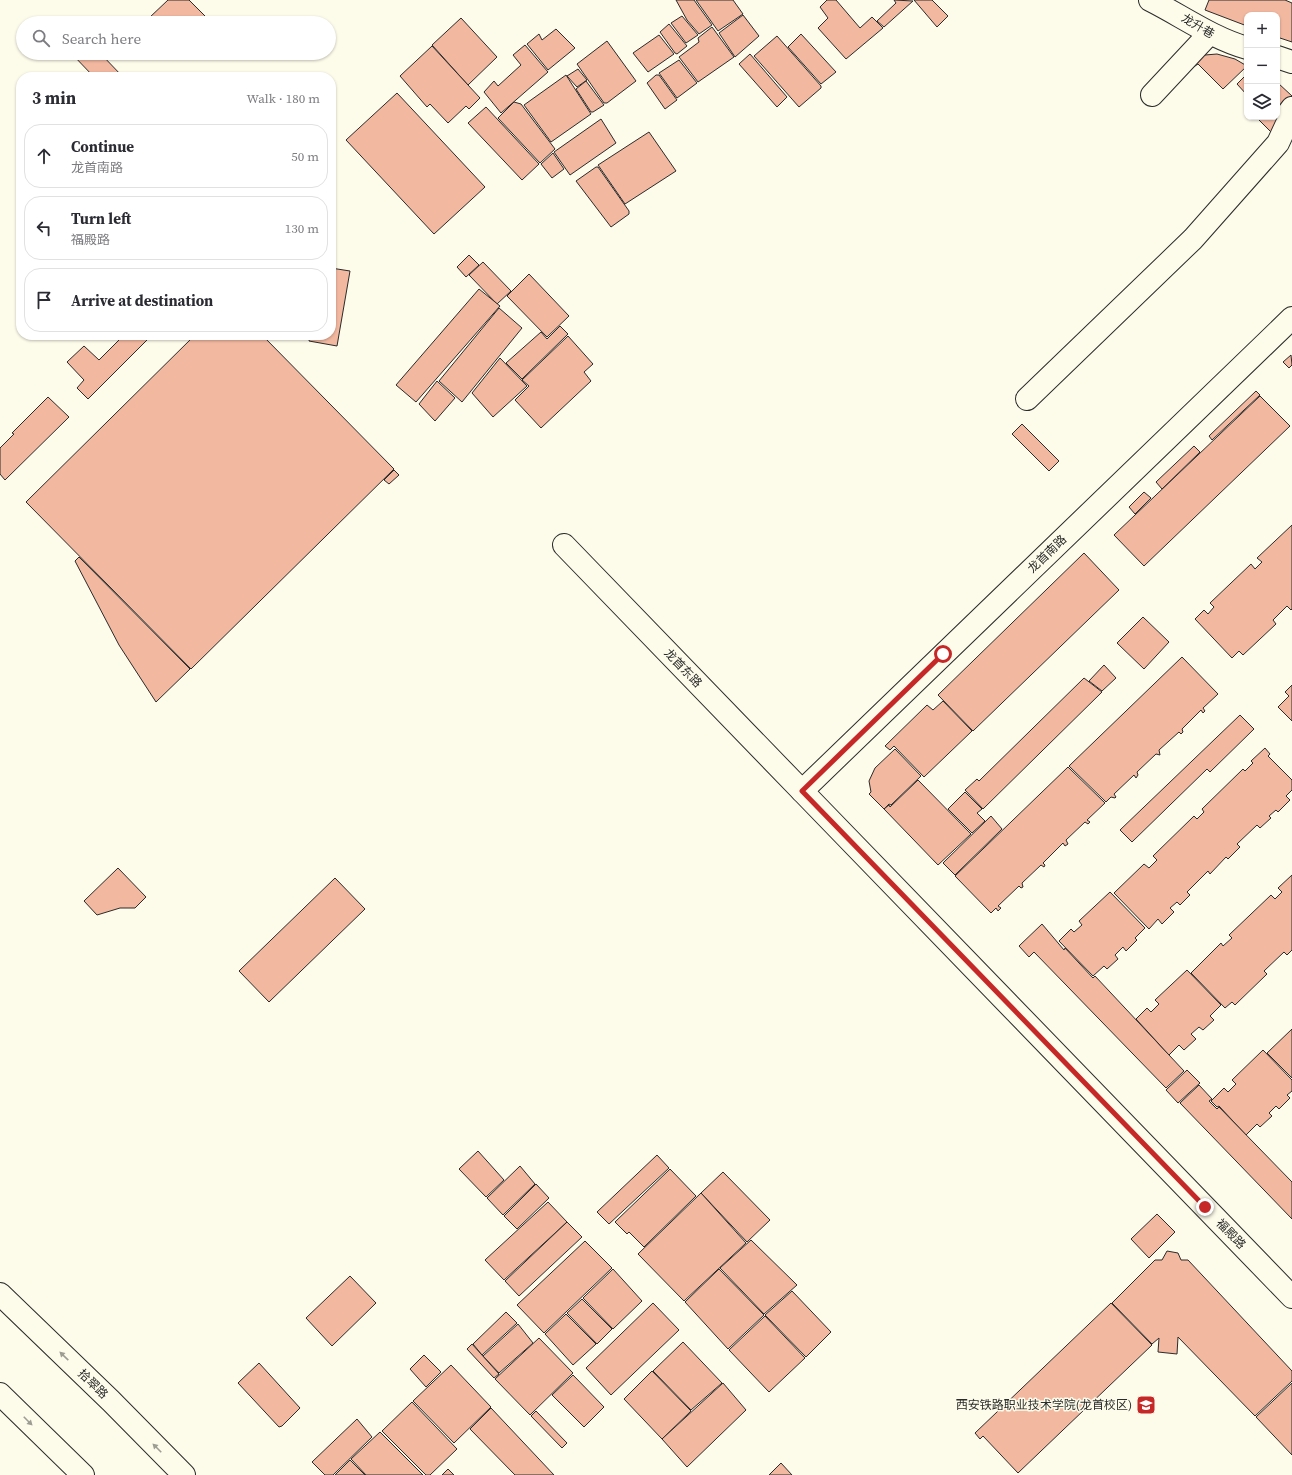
<!DOCTYPE html>
<html lang="en">
<head>
<meta charset="utf-8">
<style>
	body { margin:0; font-family:"Source Serif 4","Noto Sans SC",serif; background:#f7f7f7; color:#2b2b33 }
	.controls { position:absolute; right:12px; top:12px; display:grid; overflow:hidden; border-radius:8px; box-shadow:0 1px 3px #0004 }
	.controls button { width:36px; height:36px; display:grid; place-items:center; padding:0; border:0; border-bottom:1px solid #e1e1e2; background:#fff; color:#2b2b33; font:20px sans-serif }
	.stop { position:absolute; width:12px; height:12px; margin:-9px; border:3px solid #c62828; border-radius:50%; background:#fff }
	.stop.end { background:#c62828; border-color:#fff; box-shadow:0 1px 4px #0008 }
	.list { margin:0; padding:0; list-style:none }
	h2 { display:flex; justify-content:space-between; align-items:center; height:52px; margin:0; padding:0 16px; font-size:17px }
	h2 small { font-size:13px; font-weight:400; color:#7c7c81 }
	.list li { display:grid; grid-template-columns:26px 1fr auto; gap:12px; align-items:center; box-sizing:border-box; height:64px; margin:0 8px 8px; padding:0 8px; border:1px solid #e1e1e2; border-radius:16px }
	.list b { display:block; font-size:15px; white-space:nowrap }
	.list p { margin:0; font-size:13px; white-space:nowrap; color:#7c7c81 }
	.list em { font-size:13px; font-style:normal; color:#7c7c81 }
	.icon { flex:none; width:22px; height:22px; fill:none; stroke:currentColor; stroke-width:2; stroke-linecap:round; stroke-linejoin:round }
	.map { position:relative; flex:none; width:1292px; height:1475px; overflow:hidden }
	.search { position:absolute; background:#fff; box-shadow:0 1px 3px #0004; left:16px; top:16px; width:320px; height:44px; display:flex; align-items:center; gap:10px; box-sizing:border-box; padding:0 14px; border-radius:22px; color:#7c7c81; font-size:15px }
	.panel { position:absolute; background:#fff; box-shadow:0 1px 3px #0004; left:16px; top:72px; width:320px; height:268px; border-radius:16px }
	.map>svg:first-child { display:block }
</style>
</head>
<body>
<div class="map">
<svg width="1292" height="1475" viewBox="0 0 1292 1475">
	<rect width="100%" height="100%" fill="#fdfbea"/>
	<g fill="#f2b8a0" stroke="#2b2b2b">
		<path d="M168 0H189L210 21 208 23H154L149 18Z"/>
		<path d="M676 0H694L712 25 699 34 687 20Z"/>
		<path d="M696 0H733L743 14 718 31Z"/>
		<path d="M827 0H836L860 28 872 17 883 28 846 59 818 28 828 18 820 7Z"/>
		<path d="M894 0 913 1 884 27 877 21 896 3Z"/>
		<path d="M914 0H932L948 16 937 27Z"/>
		<path d="M1209 0H1285L1292 3V42L1277 37V15H1247V26L1205 10Z"/>
		<path d="M743 15 759 36 735 57 719 33Z"/>
		<path d="M682 16 698 35 686 43 671 23Z"/>
		<path d="M461 18 497 57 468 85 432 45Z"/>
		<path d="M669 24 687 46 677 54 675 53 660 32Z"/>
		<path d="M712 27 734 57 698 82 679 57 699 42 698 38Z"/>
		<path d="M556 29 575 48 548 70 527 44 539 34 542 40Z"/>
		<path d="M801 34 836 72 821 84 788 47Z"/>
		<path d="M659 35 674 54 648 72 633 53Z"/>
		<path d="M777 36 821 86V88L799 107 754 56Z"/>
		<path d="M607 41 636 81 607 103H604L577 64Z"/>
		<path d="M525 45 548 72 501 113 484 92 494 81 498 86 521 65 513 55Z"/>
		<path d="M432 46 480 98 469 109 466 106 448 123 430 104 427 107 400 76Z"/>
		<path d="M71 53H100L123 77H94Z"/>
		<path d="M750 54 787 97 777 107 739 64Z"/>
		<path d="M1217 54 1235 59 1247 66 1223 89 1198 64 1192 68 1205 55Z"/>
		<path d="M679 60 697 83 677 98 659 73Z"/>
		<path d="M578 69 587 80 577 87 567 76Z"/>
		<path d="M1247 74V95L1237 84Z"/>
		<path d="M566 75 591 114 551 142 524 105Z"/>
		<path d="M656 75H659L677 100 665 109 647 83Z"/>
		<path d="M586 81 604 105 593 112H591L576 89Z"/>
		<path d="M1278 83 1292 96V108L1289 113 1271 132 1259 120 1263 117H1277Z"/>
		<path d="M397 93 485 187 434 234 346 140Z"/>
		<path d="M514 102 521 104 555 149 540 163 498 118Z"/>
		<path d="M486 107 539 164 522 180 468 123Z"/>
		<path d="M601 119 616 143 570 175 554 152Z"/>
		<path d="M649 132 676 171 625 204 598 165Z"/>
		<path d="M553 153 564 169 552 178 541 164Z"/>
		<path d="M596 167H598L629 211V214L611 227 576 181Z"/>
		<path d="M469 255 479 265 466 277 457 267Z"/>
		<path d="M483 262 511 291 497 304 469 275Z"/>
		<path d="M331 268 350 271 337 346 309 341 310 335H331Z"/>
		<path d="M529 274 569 316 547 337 507 296Z"/>
		<path d="M479 289 500 306 416 402 396 385Z"/>
		<path d="M499 308 522 328 462 402 439 381Z"/>
		<path d="M560 326 568 334 522 379 506 363 541 332 547 339Z"/>
		<path d="M124 335H152L88 399 77 388 84 380 67 362 84 346 99 360Z"/>
		<path d="M195 335H262L394 469 191 669 26 502Z"/>
		<path d="M568 336 593 364 584 372 591 381 541 428 515 400 529 386 522 380Z"/>
		<path d="M1291 355 1292 365 1289 368 1283 362Z"/>
		<path d="M500 358 527 386 493 417 472 393Z"/>
		<path d="M437 381 455 398 435 421 419 404Z"/>
		<path d="M1256 391 1260 395 1212 440 1209 436Z"/>
		<path d="M1260 396 1290 426 1144 566 1114 535Z"/>
		<path d="M48 397 69 417 5 480 0 474V448L14 434 12 433Z"/>
		<path d="M1022 424 1059 461 1049 471 1012 434Z"/>
		<path d="M1194 446 1200 452 1162 489 1156 482Z"/>
		<path d="M394 470 399 475 389 484 384 480Z"/>
		<path d="M1144 492 1151 498 1135 514 1129 507Z"/>
		<path d="M1292 525V609L1291 610 1287 606 1273 620 1276 624 1243 655 1239 651 1232 658 1195 619 1204 610 1208 614 1214 607 1210 603 1251 564 1255 569 1262 562 1257 558Z"/>
		<path d="M1084 553 1119 590 973 731 938 695Z"/>
		<path d="M79 557 190 669 156 702 119 645 75 561Z"/>
		<path d="M1143 617 1169 642 1144 669 1117 643Z"/>
		<path d="M1182 657 1218 694 1203 708 1205 711 1203 713 1201 710 1182 729 1183 732 1181 734 1179 732 1159 750 1160 755 1156 754 1137 772 1138 775 1136 778 1134 775 1114 794 1116 797 1115 798 1111 797 1106 802 1069 766Z"/>
		<path d="M1104 665 1116 678 1102 691 1089 681Z"/>
		<path d="M1084 678 1102 692 983 809 965 790 977 779 979 781Z"/>
		<path d="M1292 685V721L1278 707 1289 696 1285 692Z"/>
		<path d="M943 701 972 731 924 777 894 746 890 750 885 746 927 705 933 710Z"/>
		<path d="M1240 715 1254 729 1210 772 1207 769 1132 842 1120 830Z"/>
		<path d="M1265 748 1270 754 1268 756 1292 780V790L1286 796 1290 800 1278 812 1276 810 1269 816 1271 818 1260 828 1257 825 1237 844 1240 847 1228 859 1226 857 1210 874 1208 871 1187 892 1190 895 1180 905 1177 902 1170 908 1174 912 1162 924 1158 919 1149 929 1114 893 1144 864 1149 868 1157 860 1153 856 1194 816 1197 819 1204 812 1202 809 1243 769 1245 771 1253 763 1251 761Z"/>
		<path d="M895 749 921 776 891 805 889 804 884 809 869 794 871 792 869 781 875 768Z"/>
		<path d="M1068 767 1105 803 1087 820 1090 822 1088 824 1085 822 1066 840 1068 844 1065 846 1063 843 1043 863 1045 865 1044 867 1041 865 1022 883 1023 887 1021 888 1019 886 998 906 1001 908 998 911 996 908 991 913 955 876Z"/>
		<path d="M918 780 971 834 938 865 884 809 889 805 890 807Z"/>
		<path d="M965 792 982 809 977 813 985 821 972 833 948 809Z"/>
		<path d="M991 816 1002 829 955 875 943 863Z"/>
		<path d="M118 868 146 897 135 908H120L97 915 84 901Z"/>
		<path d="M1292 875V950L1287 955 1284 952 1264 971 1267 974 1235 1005 1232 1002 1225 1008 1191 973 1221 943 1223 946 1232 938 1229 935 1271 895 1275 899 1282 892 1278 888Z"/>
		<path d="M335 878 365 909 269 1002 239 971Z"/>
		<path d="M1110 892 1145 928 1135 938 1137 940 1126 951 1123 947 1115 955 1118 959 1107 969 1104 966 1093 976 1059 941 1071 929 1074 932 1082 925 1079 921Z"/>
		<path d="M1042 924 1064 950 1065 948 1093 978 1095 976 1184 1071 1166 1088 1034 952 1029 957 1019 946Z"/>
		<path d="M1187 970 1221 1005 1210 1016 1214 1020 1203 1030 1199 1027 1191 1034 1196 1039 1184 1050 1179 1045 1169 1055 1136 1019 1147 1008 1151 1012 1159 1004 1155 1000Z"/>
		<path d="M1292 1029V1078L1267 1053Z"/>
		<path d="M1263 1050 1292 1080V1091L1287 1095 1290 1098 1279 1109 1276 1106 1269 1113 1272 1116 1260 1127 1257 1124 1246 1135 1219 1106 1217 1107 1211 1101 1224 1088 1228 1092 1236 1084 1232 1080Z"/>
		<path d="M1187 1070 1200 1083 1178 1103 1166 1090Z"/>
		<path d="M1199 1085 1212 1099 1209 1101 1217 1109 1219 1107 1292 1182V1219L1180 1103Z"/>
		<path d="M478 1151 504 1180 486 1197 459 1169Z"/>
		<path d="M657 1155 669 1168 609 1224 597 1212Z"/>
		<path d="M520 1166 535 1184 503 1215 487 1198Z"/>
		<path d="M670 1169 696 1196 644 1247 629 1232 627 1234 615 1222Z"/>
		<path d="M723 1172 770 1220 747 1242 701 1193Z"/>
		<path d="M536 1184 549 1198 517 1229 504 1216Z"/>
		<path d="M701 1193 746 1243 684 1301 638 1254Z"/>
		<path d="M548 1202 567 1222 504 1280 485 1260Z"/>
		<path d="M1157 1214 1175 1232 1149 1258 1131 1239Z"/>
		<path d="M567 1222 582 1237 519 1296 505 1281Z"/>
		<path d="M751 1240 797 1285 764 1314 720 1268Z"/>
		<path d="M585 1241 612 1268 544 1333 517 1305Z"/>
		<path d="M1167 1251 1178 1253 1181 1260H1188L1292 1371V1381L1255 1416 1178 1337 1177 1354 1158 1352 1159 1338 1152 1344 1112 1303 1155 1260H1162Z"/>
		<path d="M613 1269 642 1301 613 1329 583 1298Z"/>
		<path d="M719 1269 764 1315 728 1349 685 1302Z"/>
		<path d="M350 1276 376 1303 332 1346 306 1318Z"/>
		<path d="M792 1291 831 1332 806 1357 765 1315Z"/>
		<path d="M582 1299 612 1329 597 1344 567 1313Z"/>
		<path d="M653 1303 679 1330 611 1395 586 1368Z"/>
		<path d="M1111 1303 1152 1345 1018 1473 983 1436 980 1439 975 1433Z"/>
		<path d="M506 1312 517 1323 482 1355 473 1344Z"/>
		<path d="M566 1314 596 1344 573 1365 545 1334Z"/>
		<path d="M765 1316 805 1358 769 1392 729 1350Z"/>
		<path d="M518 1324 533 1343 499 1373 483 1356Z"/>
		<path d="M539 1338 573 1373 530 1415 495 1379Z"/>
		<path d="M683 1342 722 1383 691 1410 653 1371Z"/>
		<path d="M472 1344 499 1374 494 1378 467 1349Z"/>
		<path d="M424 1355 441 1372 426 1387 410 1369Z"/>
		<path d="M259 1363 300 1408 282 1426 279 1427 238 1383Z"/>
		<path d="M451 1365 491 1407 454 1443 413 1401Z"/>
		<path d="M652 1371 691 1411 662 1439 624 1399Z"/>
		<path d="M573 1375 604 1407 584 1427 552 1395Z"/>
		<path d="M723 1383 746 1410 687 1467 662 1439Z"/>
		<path d="M1292 1383V1455L1256 1417Z"/>
		<path d="M412 1402 457 1449 430 1475H426L382 1431Z"/>
		<path d="M491 1408 554 1475H515L470 1429Z"/>
		<path d="M536 1411 567 1443 562 1448 531 1416Z"/>
		<path d="M357 1419 372 1437 333 1475H325L312 1462Z"/>
		<path d="M380 1432 423 1475H366L351 1459Z"/>
		<path d="M350 1460 365 1475H335Z"/>
		<path d="M781 1463 792 1475H769Z"/>
		<path d="M448 1469 454 1475H442Z"/>
	</g>
	<g fill="none" stroke-linecap="round" stroke-linejoin="round">
		<g stroke="#2b2b2b" stroke-width="24">
			<g id="street">
				<path d="M1150 0C1182 16 1212 38 1247 48"/>
				<path d="M1277 57 1292 62"/>
				<path d="M1152 95 1209 34"/>
				<path d="M1027 399 1193 239 1278 143 1291 115 1289 112 1292 108"/>
				<path d="M564 545 802 791 1292 318"/>
			</g>
		</g>
		<g stroke="#2b2b2b" stroke-width="24">
			<g id="secondary">
				<path d="M802 791 1292 1297"/>
				<path d="M0 1294 111 1401 184 1475"/>
				<path d="M0 1394 83 1475"/>
			</g>
		</g>
		<use href="#street" stroke="#fdfbea" stroke-width="22"/>
		<use href="#secondary" stroke="#fdfbea" stroke-width="22"/>
	</g>
	<defs><path id="oneway-solid" d="M-6-.8H1V-3.2L6.5 0L1 3.2V.8H-6Z"/></defs>
	<g fill="#9e9d94">
		<use href="#oneway-solid" transform="translate(64 1356) rotate(-136)"/>
		<use href="#oneway-solid" transform="translate(28 1421) rotate(45)"/>
		<use href="#oneway-solid" transform="translate(157 1448) rotate(-135)"/>
	</g>
	<g fill="none" stroke-linecap="round" stroke-linejoin="round">
		<path stroke="#c62828" stroke-width="5" d="M943 654 802 791 1205 1207"/>
	</g>
	<defs>
		<g id="university-square" transform="scale(1)"><rect x="-9" y="-9" width="18" height="18" rx="4" fill="#c62828" stroke="#fdfbea"/><path d="M0-5L7-2L0 1L-7-2ZM-4 1L0 2.5L4 1V4Q0 6-4 4Z" fill="#fff"/></g>
	</defs>
	<g fill-rule="evenodd">
		<use href="#university-square" x="1146" y="1405"/>
	</g>
	<g text-anchor="middle" dominant-baseline="central" stroke-width="3" stroke-linejoin="round" paint-order="stroke">
		<g font-size="12" fill="#2b2b2b" stroke="#fdfbea">
			<text transform="translate(1198 26) rotate(31)">龙升巷</text>
			<text transform="translate(1047 554) rotate(-44)">龙首南路</text>
			<text transform="translate(683 668) rotate(46)">龙首东路</text>
			<text transform="translate(1231 1234) rotate(46)">福殿路</text>
			<text transform="translate(93 1384) rotate(44)">拾翠路</text>
		</g>
		<g font-size="12" fill="#2b2b2b" stroke="#fdfbea" text-anchor="end">
			<text x="1132" y="1405">西安铁路职业技术学院(龙首校区)</text>
		</g>
	</g>
</svg>
<div class="controls">
<button>+</button>
<button>−</button>
<button><svg class="icon" aria-label="layers" viewBox="0 0 24 24"><path d="M12 4l9 5-9 5-9-5zM3 14l9 5 9-5"/></svg></button>
</div>
<div class="stop" style="left:943px;top:654px"></div>
<div class="stop end" style="left:1205px;top:1207px"></div>
<div class="search"><svg class="icon" aria-label="search" viewBox="0 0 24 24"><circle cx="10" cy="10" r="6"/><path d="M15 15l6 6"/></svg>Search here</div>
<section class="panel">
<h2>3 min<small>Walk · 180 m</small></h2>
<ul class="list">
<li><svg class="icon" aria-label="ahead" viewBox="0 0 24 24"><path d="M12 20V5M6 11l6-6 6 6"/></svg><div><b>Continue</b><p>龙首南路</p></div><em>50 m</em></li>
<li><svg class="icon" aria-label="left" viewBox="0 0 24 24"><path d="M17 20v-9H6M10 6l-5 5 5 5"/></svg><div><b>Turn left</b><p>福殿路</p></div><em>130 m</em></li>
<li><svg class="icon" aria-label="arrive" viewBox="0 0 24 24"><path d="M6 21V4h12l-3 4 3 4H6"/></svg><div><b>Arrive at destination</b></div></li>
</ul>
</section>
</div>
</body>
</html>
